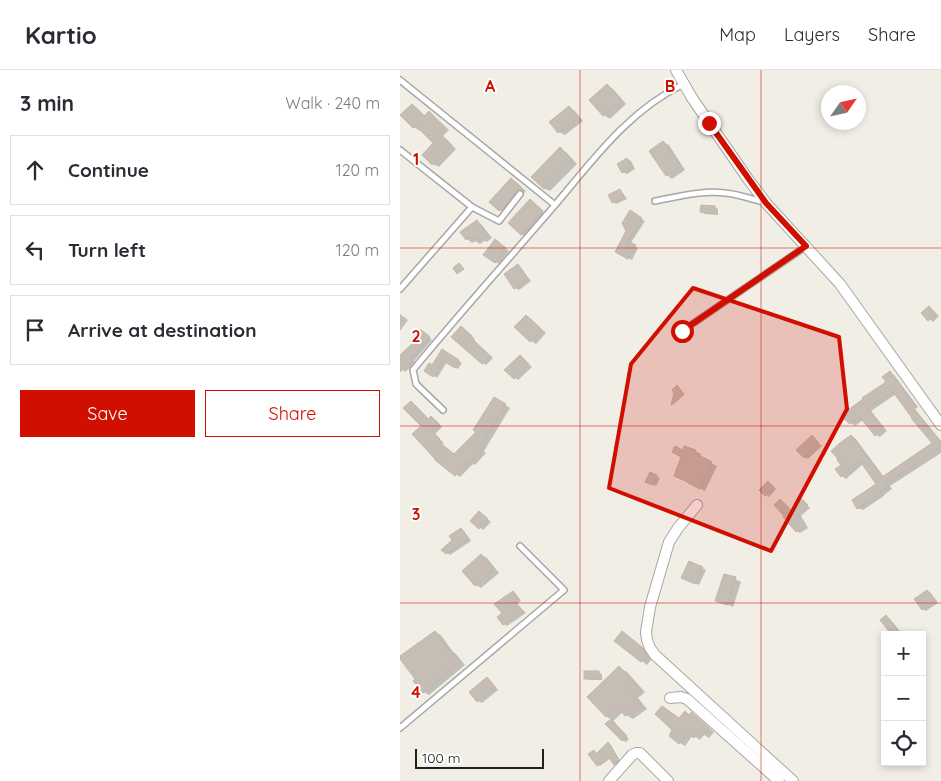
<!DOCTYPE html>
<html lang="en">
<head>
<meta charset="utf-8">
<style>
	body { margin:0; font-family:Quicksand,sans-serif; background:#f2f2f3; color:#2b2b33 }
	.controls { position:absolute; right:15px; bottom:15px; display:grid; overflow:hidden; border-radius:0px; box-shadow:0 2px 8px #0003 }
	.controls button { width:45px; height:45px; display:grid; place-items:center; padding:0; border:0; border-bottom:1px solid #e1e1e2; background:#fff; color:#2b2b33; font:25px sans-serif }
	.compass { position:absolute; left:421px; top:15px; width:45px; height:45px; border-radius:50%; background:#fff; box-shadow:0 2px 8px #0003; rotate:56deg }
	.scale { position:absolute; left:15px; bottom:12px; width:129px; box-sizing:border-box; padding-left:5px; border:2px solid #202020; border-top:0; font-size:14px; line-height:18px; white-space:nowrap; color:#202020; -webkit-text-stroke:4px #fff; paint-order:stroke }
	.stop { position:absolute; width:15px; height:15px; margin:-11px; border:4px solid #d00f00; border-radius:50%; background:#fff }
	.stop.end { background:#d00f00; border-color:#fff; box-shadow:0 1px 5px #0008 }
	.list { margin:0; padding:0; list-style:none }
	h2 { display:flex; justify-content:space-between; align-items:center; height:65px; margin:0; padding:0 20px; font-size:21px }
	h2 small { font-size:16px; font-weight:400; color:#7c7c81 }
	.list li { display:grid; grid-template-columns:32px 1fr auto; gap:15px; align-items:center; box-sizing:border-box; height:70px; margin:0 10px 10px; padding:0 10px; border:1px solid #e1e1e2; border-radius:0px }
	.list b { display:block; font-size:19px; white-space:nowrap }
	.list em { font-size:16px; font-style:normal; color:#7c7c81 }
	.actions { display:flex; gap:10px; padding:15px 20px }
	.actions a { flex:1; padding:11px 0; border:1px solid #d00f00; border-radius:0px; text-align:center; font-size:18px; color:#d00f00 }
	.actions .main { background:#d00f00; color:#fff }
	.icon { flex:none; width:28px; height:28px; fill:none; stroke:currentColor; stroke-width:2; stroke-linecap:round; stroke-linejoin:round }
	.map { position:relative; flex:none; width:541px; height:711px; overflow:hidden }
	header { display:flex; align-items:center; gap:30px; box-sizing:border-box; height:70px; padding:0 25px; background:#fff; border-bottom:1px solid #e1e1e2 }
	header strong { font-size:24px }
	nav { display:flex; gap:28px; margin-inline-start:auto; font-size:18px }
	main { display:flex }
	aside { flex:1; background:#fff }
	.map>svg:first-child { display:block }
</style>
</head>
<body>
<header>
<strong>Kartio</strong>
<nav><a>Map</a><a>Layers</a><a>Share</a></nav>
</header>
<main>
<aside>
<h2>3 min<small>Walk · 240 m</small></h2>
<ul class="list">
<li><svg class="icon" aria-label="ahead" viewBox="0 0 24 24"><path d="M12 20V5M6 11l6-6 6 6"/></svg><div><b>Continue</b></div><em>120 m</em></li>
<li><svg class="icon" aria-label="left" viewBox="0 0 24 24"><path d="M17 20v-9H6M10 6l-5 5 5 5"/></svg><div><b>Turn left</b></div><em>120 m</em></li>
<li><svg class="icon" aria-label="arrive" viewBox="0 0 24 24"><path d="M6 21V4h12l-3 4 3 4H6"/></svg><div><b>Arrive at destination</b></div></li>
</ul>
<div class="actions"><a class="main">Save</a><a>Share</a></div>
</aside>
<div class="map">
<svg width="541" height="711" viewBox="0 0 541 711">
	<rect width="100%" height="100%" fill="#f1eee6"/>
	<g fill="#0003">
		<path d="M207 16 213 19 226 34 210 49 204 45 191 30Z"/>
		<path d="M12 35 17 38 25 46 29 43 34 46 49 60 43 66 56 79 39 97 33 94 23 85 35 73 21 59 20 61 14 57 2 45Z"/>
		<path d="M169 37 175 41 183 51 165 65 159 62 151 52Z"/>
		<path d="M263 72 269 75 285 100 272 109 267 105Z"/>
		<path d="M160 79 166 82 177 94 150 121 144 118Z"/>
		<path d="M227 89 231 91 235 99 227 104 223 102Z"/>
		<path d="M111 109 116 112 126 121 105 144 100 140 91 132Z"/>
		<path d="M220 121 223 123 227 129 216 134 213 132Z"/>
		<path d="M130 131 135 134 147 145 127 167 121 164Z"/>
		<path d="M315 137 318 139V145L305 144 302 142Z"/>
		<path d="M230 142 245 151 230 174 238 178 232 190 216 182 228 161Z"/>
		<path d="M77 151 82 155 92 168 87 172 84 171 80 174 75 171 72 173 67 169Z"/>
		<path d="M99 173 109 181 99 194 95 192Z"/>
		<path d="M118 196 121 198 131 211 119 220 115 218Z"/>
		<path d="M529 237 539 246 533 252 523 243Z"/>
		<path d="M0 244 8 250 0 261Z"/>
		<path d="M126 246 131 249 146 263 136 274 131 271Z"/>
		<path d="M21 260 32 270 14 291 16 293 5 302 0 298V286L14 273Z"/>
		<path d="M65 260 75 269 74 270 93 288 86 295 82 293Z"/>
		<path d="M42 281 62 293 58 299 47 292 37 308 26 301 33 297Z"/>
		<path d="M120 286 132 297 118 310 106 300Z"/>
		<path d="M490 302 494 305 518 337 515 339 541 371V383L490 416 492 419 484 425V426L463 440 458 438 478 414 463 394 446 409 442 406 443 396 452 366 456 369 484 407 534 374 496 324 471 341 487 361 480 367 476 365 463 350 455 356 451 353 488 312Z"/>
		<path d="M278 317 284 325 273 335 276 322Z"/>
		<path d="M94 328 110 338 84 381 86 383 75 395 73 394 60 407 56 404 22 356 11 332 15 335 29 349 31 348 36 350 42 357 35 364 44 373 42 374 54 385 78 362Z"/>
		<path d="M412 367 422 376 408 389 404 387Z"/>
		<path d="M295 381 301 384 300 387 317 396 305 421 275 406 284 382Z"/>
		<path d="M256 406 260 408 256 416 250 413Z"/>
		<path d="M371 415 376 419 369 427 366 425Z"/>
		<path d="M402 430 410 438 401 446 408 458 400 463 397 461 380 431 391 441Z"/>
		<path d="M83 445 91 452 83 460 72 451Z"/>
		<path d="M61 459 64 461 71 471 50 485 43 480 53 470Z"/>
		<path d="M81 485 87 488 99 503 81 518 76 515Z"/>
		<path d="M290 492 306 500 299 515 286 509Z"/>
		<path d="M335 509 341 512 333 537 317 530Z"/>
		<path d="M527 521 531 523 538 533 526 541 523 539Z"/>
		<path d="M113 522 116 524 121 531 117 534 126 543 107 556 104 554Z"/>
		<path d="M487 547 490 549 503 565H494Z"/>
		<path d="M35 562 41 565 53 582 56 584 65 595 29 625 24 622Z"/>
		<path d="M228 566 248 582 252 589 247 595 216 571Z"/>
		<path d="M219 598 227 602 245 622 238 628 247 639 233 649 226 645 223 642 212 652 229 669 226 672 222 670 207 654 212 650 206 646Z"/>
		<path d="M198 602 202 604V610H189L186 608Z"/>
		<path d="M87 609 91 611 98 620 82 633 78 631Z"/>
		<path d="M286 642 290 645 292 644 297 647 314 662 309 668 304 665 300 670 293 665 285 676 280 673 273 659 279 649Z"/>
		<path d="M209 674 211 675 220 691 217 695 211 688 200 696 198 695 194 681 197 684Z"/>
	</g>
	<g fill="#c6beb5" stroke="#c4b6a7">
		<path d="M207 14 222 30 203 46 189 30Z"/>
		<path d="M12 34 24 46 29 41 44 57 38 62 52 75 32 95 22 85 33 73 16 56 13 58 0 45Z"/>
		<path d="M169 36 178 47 158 63 149 52Z"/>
		<path d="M263 71 281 96 266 106 249 81Z"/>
		<path d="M160 77 172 90 144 119 131 107Z"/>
		<path d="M227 88 233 97 222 103 217 94Z"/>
		<path d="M111 108 121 117 99 141 89 132Z"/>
		<path d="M220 119 224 127 212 133 208 125Z"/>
		<path d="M130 129 143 141 121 165 108 153Z"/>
		<path d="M301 135 315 136 314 144 300 142Z"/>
		<path d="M230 140 242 148 228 171 236 175 228 189 215 182 226 161 222 153Z"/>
		<path d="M77 150 87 165 80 170 79 167 74 171 70 167 66 170 60 162Z"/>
		<path d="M95 169 106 178 95 193 83 185Z"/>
		<path d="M59 193 64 199 57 204 53 198Z"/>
		<path d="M118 194 128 209 114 219 104 204Z"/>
		<path d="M529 236 536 244 528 251 521 243Z"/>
		<path d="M126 245 142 260 130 272 114 257Z"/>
		<path d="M61 256 72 266 71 268 90 286 82 294 51 267Z"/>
		<path d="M20 259 30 267 11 288 13 290 0 302V285L13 273 10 271Z"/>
		<path d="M42 279 59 290 55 298 43 291 33 307 24 301 29 293 32 295Z"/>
		<path d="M120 285 129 294 114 309 104 300Z"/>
		<path d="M490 301 514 334 511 336 541 372V377L487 413 489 416 480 422 481 423 457 439 452 430 476 414 460 391 441 407 435 399 441 395 437 390 438 389 431 381 440 373 451 365 482 407 532 373 511 348H512L493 322 467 338 483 358 475 366 460 347 450 354 442 347 448 340 463 329 462 328 486 312 482 307Z"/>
		<path d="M277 315 284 324 271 335 274 323 272 320Z"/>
		<path d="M94 327 106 334 80 377 82 380 69 393 68 392 55 406 35 390V389L12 364 21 356 3 338 11 331 28 349 31 346 39 354 32 361 40 369 38 371 54 384 76 362 73 360Z"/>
		<path d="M412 365 419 373 404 388 396 380Z"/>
		<path d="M275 376 283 380 284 376 296 380 295 383 312 392 300 419 288 413V412L274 406 281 387 272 382Z"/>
		<path d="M250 402 257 405 253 415 245 412Z"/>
		<path d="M368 411 374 417 365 426 359 420Z"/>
		<path d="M380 429 391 440 402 429 408 435 398 444 406 456 396 462 383 447 384 446 374 435Z"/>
		<path d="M79 441 88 449 79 459 70 451Z"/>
		<path d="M61 458 69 469 46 484 41 480 52 470 49 466Z"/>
		<path d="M81 484 94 499 75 516 62 501Z"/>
		<path d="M289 491 303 497 295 514 281 508Z"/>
		<path d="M324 504 336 507 327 535 315 531Z"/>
		<path d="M527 520 535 530 522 540 514 529Z"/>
		<path d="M113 521 119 529 115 532 123 541 118 546 117 545 103 555 97 547 102 543 94 534Z"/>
		<path d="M486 545 502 565H492L480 550Z"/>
		<path d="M35 561 49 580 50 579 60 591 23 623 13 611 15 609 0 589V586Z"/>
		<path d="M222 561 243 578 247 585 241 592 214 571Z"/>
		<path d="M219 596 238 617 232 623 241 635 225 646 218 636 206 647 187 627Z"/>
		<rect x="184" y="601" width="15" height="8"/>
		<path d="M87 607 95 617 77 632 69 622Z"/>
		<path d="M262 636 279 648 285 641 289 646 291 642 309 658 303 665 299 662 294 668 287 662 279 674 269 666 272 660 255 644Z"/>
		<path d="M211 649 227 666 222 671 205 654Z"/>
		<path d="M208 672 219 690 214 695 209 687 197 696 188 684 194 680 196 684Z"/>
	</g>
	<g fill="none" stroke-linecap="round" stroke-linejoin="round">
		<g stroke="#a7a7a7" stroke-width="8">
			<g id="service">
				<path d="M0 10 155 135"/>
				<path d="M0 80 72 137 99 151 120 124"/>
				<path d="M255 131C277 127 302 120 325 123 338 124 351 129 363 132"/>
				<path d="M0 219 72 137"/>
				<path d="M282 261 405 177"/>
				<path d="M43 340 16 314 13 300C59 244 108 190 155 135 193 90 229 40 284 14"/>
				<path d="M0 658 164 520 120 476"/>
			</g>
		</g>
		<g stroke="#a7a7a7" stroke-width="12">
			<g id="minor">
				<path d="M276 0 292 28 348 109 366 133 440 214 541 355"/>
				<path d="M297 435 278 458 269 472 250 537 246 562 247 570 250 578 255 585 393 711"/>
				<path d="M270 628 281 627 287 629 379 711"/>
				<path d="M209 711 232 685 236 683H240L268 711"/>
			</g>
		</g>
		<use href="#service" stroke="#fff" stroke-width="5"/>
		<use href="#minor" stroke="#fff" stroke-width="10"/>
	</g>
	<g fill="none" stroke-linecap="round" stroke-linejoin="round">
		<path stroke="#d00f00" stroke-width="6" d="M282 261 406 176 366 133 309 53"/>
	</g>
	<path fill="#d00f00" fill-opacity="0.2" stroke="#d00f00" stroke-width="4" stroke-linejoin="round" d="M293 218 439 267 447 339 371 481 209 418 231 294Z"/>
	<path fill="none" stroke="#d00f00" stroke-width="1" stroke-opacity="0.55" d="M180 0V711M361 0V711M0 178H541M0 356H541M0 533H541"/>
	<g font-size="16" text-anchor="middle" font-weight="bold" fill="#d00f00" stroke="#fff" stroke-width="4" stroke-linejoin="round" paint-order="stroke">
		<text x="90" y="22">A</text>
		<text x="270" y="22">B</text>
		<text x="16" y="95">1</text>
		<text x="16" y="272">2</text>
		<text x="16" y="450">3</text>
		<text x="16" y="628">4</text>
	</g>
</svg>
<div class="controls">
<button>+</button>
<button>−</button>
<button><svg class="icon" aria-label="locate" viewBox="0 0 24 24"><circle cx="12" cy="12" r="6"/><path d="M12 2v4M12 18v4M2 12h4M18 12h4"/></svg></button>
</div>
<svg class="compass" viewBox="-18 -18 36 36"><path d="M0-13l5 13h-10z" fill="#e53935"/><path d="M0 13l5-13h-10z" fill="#7c7c81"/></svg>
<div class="scale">100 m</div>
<div class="stop" style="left:282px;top:261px"></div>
<div class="stop end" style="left:309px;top:53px"></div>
</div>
</main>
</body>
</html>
